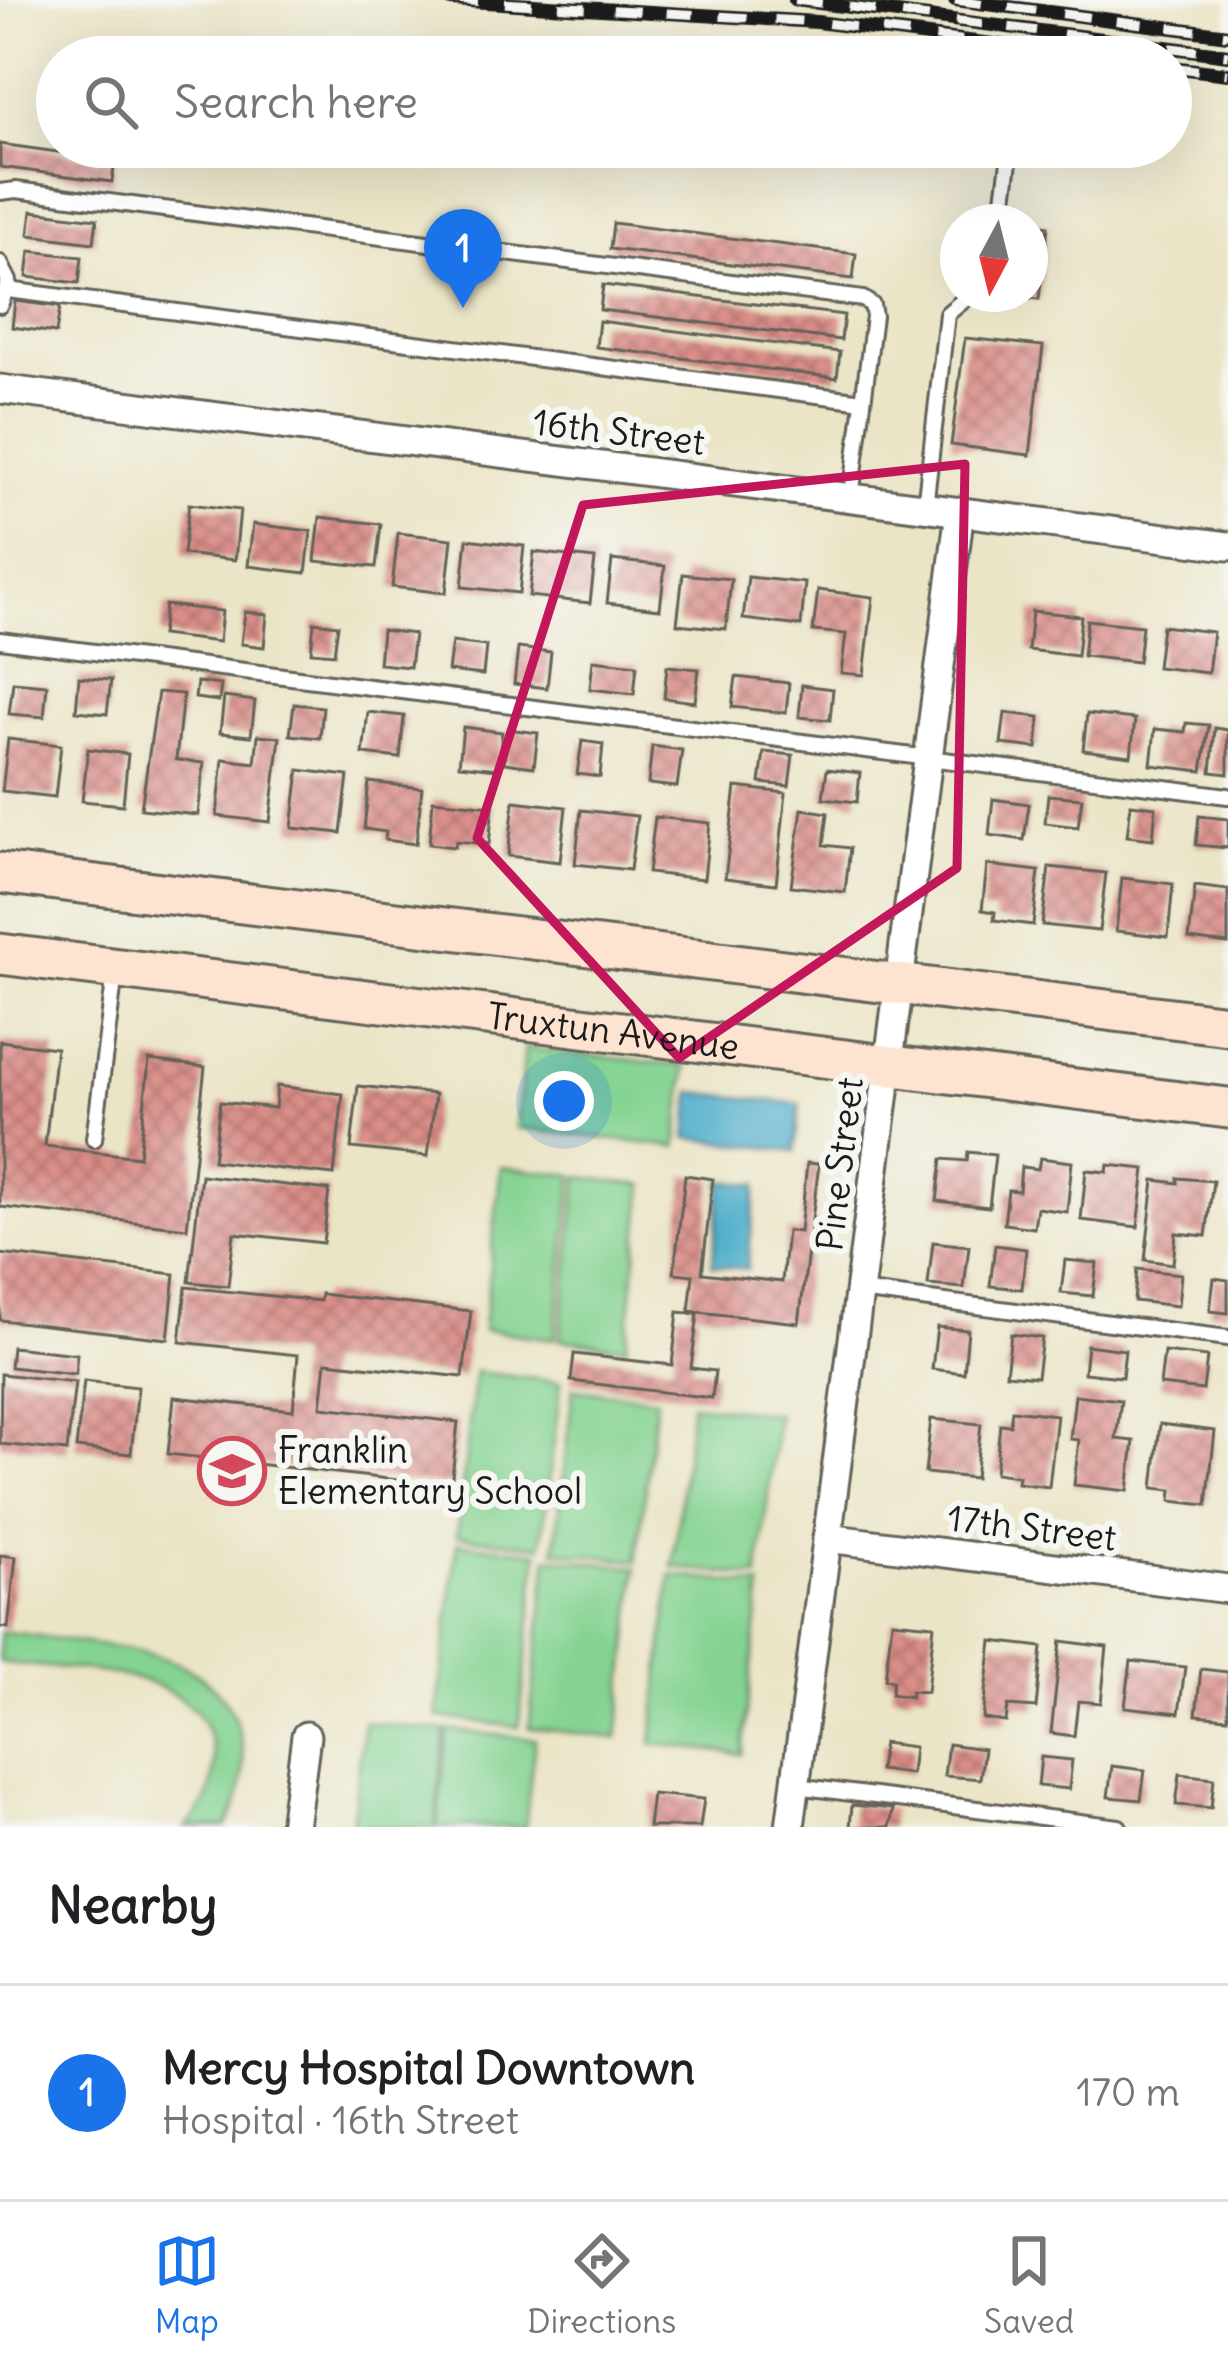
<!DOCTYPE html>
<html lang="en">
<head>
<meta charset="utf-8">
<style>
	body { margin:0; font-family:Delius,sans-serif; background:#f2f2f2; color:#202124 }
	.compass { position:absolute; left:940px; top:204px; width:108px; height:108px; border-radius:50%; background:#fff; box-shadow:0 12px 48px #0002; rotate:187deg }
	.you { position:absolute; left:564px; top:1101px; width:42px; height:42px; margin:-30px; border:9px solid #fff; border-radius:50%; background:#1a73e8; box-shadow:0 0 0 18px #1a73e833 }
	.badge { display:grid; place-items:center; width:78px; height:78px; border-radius:50%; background:#1a73e8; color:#fff; font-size:39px; font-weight:700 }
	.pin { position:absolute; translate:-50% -99px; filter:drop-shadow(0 3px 6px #0008) }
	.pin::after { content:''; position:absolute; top:63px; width:42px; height:36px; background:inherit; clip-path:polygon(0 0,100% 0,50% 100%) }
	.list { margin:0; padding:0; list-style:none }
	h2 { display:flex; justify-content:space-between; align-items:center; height:156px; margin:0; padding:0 48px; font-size:51px }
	h2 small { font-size:39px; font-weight:400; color:#757577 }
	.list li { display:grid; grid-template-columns:78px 1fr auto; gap:36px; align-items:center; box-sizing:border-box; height:216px; padding:0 48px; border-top:3px solid #e0e0e0 }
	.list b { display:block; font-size:45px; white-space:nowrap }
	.list p { margin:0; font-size:39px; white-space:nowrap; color:#757577 }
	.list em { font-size:39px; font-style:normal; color:#757577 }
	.icon { flex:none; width:66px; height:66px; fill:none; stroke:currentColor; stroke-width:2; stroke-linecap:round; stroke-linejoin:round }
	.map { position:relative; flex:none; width:1228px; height:1827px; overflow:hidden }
	.search { position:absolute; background:#fff; box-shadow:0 12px 48px #0002; left:36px; right:36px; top:36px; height:132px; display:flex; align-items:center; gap:30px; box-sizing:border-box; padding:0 42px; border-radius:66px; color:#757577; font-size:45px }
	.sheet { height:372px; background:#fff }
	nav { display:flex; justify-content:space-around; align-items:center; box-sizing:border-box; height:168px; border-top:3px solid #e0e0e0; background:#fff; font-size:33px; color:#757577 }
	nav a { display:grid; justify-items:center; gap:6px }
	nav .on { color:#1a73e8 }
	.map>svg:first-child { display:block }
</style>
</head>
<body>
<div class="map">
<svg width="1228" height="1827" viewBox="0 0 1228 1827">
	<defs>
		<pattern id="building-cross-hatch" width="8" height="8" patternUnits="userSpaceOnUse" patternTransform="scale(3)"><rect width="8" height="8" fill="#db8e89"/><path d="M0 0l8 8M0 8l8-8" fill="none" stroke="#b1736f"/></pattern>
	</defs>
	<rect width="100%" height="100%" fill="#f6f6f2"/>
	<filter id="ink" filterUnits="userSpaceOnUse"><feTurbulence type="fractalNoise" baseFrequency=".00833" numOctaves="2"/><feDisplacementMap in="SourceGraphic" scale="24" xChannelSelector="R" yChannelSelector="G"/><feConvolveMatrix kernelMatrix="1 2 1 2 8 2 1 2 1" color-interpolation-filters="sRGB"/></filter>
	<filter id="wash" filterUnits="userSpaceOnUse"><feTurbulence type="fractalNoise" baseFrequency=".004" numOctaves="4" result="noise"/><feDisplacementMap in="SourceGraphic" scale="48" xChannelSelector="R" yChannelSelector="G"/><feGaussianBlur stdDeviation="2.7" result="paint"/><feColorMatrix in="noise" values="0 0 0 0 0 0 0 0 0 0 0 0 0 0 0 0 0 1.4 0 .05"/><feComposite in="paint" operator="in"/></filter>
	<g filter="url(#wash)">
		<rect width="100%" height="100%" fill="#ebe5c7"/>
		<g fill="#84d392" stroke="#507857" stroke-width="3">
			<path d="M525 1048 686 1066 677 1147 516 1128Z"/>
			<path d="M501 1167 573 1175 555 1339 483 1330Z"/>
			<path d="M578 1177 644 1185 626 1347 560 1339Z"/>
			<path d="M475 1372 561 1382 541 1546 457 1536Z"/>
			<path d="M573 1389 656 1398 637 1561 555 1551Z"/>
			<path d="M691 1404 778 1414 758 1577 673 1567Z"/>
			<path d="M457 1543 538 1552 519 1727 437 1717Z"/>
			<path d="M548 1557 637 1568 618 1738 529 1728Z"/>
			<path d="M671 1575 761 1586 742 1754 652 1744Z"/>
			<path d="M0 1632C28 1633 56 1639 84 1643 154 1653 228 1661 242 1746 246 1775 241 1802 226 1827H186C207 1807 217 1781 213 1752 201 1661 68 1673 0 1662Z"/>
			<path d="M364 1722 445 1731 435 1827H352Z"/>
			<path d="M448 1730 535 1739 525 1827H437Z"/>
		</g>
		<g fill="#4aabc9" stroke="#336472" stroke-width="3">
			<path d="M692 1092 800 1104 795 1151 687 1138Z"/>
			<path d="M722 1181 757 1185 747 1269 712 1265Z"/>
		</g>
		<g id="blocks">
			<g fill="url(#building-cross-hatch)">
				<path d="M0 144 115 160 112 182 0 167Z"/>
				<path d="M32 211 97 219 94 243 29 235Z"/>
				<path d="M613 223 856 254 853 279 610 249Z"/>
				<path d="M1030 223 1048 226 1039 299 1020 297 1030 294Z"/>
				<path d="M30 251 82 257 79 283 27 277Z"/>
				<path d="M603 285 844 315 841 340 600 310Z"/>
				<path d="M15 301 60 307 56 333 12 327Z"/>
				<path d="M599 321 840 352 837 378 596 347Z"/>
				<path d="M965 338 1043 346 1030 455 951 445Z"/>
				<path d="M189 504 240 510 235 560 183 554Z"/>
				<path d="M320 517 381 524 376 567 315 561Z"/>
				<path d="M253 524 311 531 306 573 248 566Z"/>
				<path d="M398 533 452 539 446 593 392 587Z"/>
				<path d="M467 539 524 546 519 593 462 587Z"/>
				<path d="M534 552 595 559 590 603 529 596Z"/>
				<path d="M612 560 665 566 660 609 607 603Z"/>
				<path d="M683 574 731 579 726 629 677 624Z"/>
				<path d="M748 577 805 583 801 626 743 619Z"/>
				<path d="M818 590 873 597 864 675 841 673 846 634 813 631Z"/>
				<path d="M165 605 222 611 219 642 161 635Z"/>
				<path d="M1032 611 1081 616 1077 656 1028 650Z"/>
				<path d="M245 612 267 614 264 647 241 644Z"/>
				<path d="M1087 620 1142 626 1138 662 1083 656Z"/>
				<path d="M314 622 338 625 334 654 311 652Z"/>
				<path d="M1162 626 1213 632 1208 673 1157 667Z"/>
				<path d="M382 630 414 634 410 667 379 664Z"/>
				<path d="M452 642 486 646 483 675 448 671Z"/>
				<path d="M518 648 551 652 547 688 514 684Z"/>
				<path d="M593 660 637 665 634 694 590 689Z"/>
				<path d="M667 666 699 669 695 702 664 698Z"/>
				<path d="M79 677 111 680 107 714 76 711Z"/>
				<path d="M736 677 789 683 786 713 732 707Z"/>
				<path d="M13 682 47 685 44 717 9 714Z"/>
				<path d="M197 682 221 685 219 701 195 698Z"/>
				<path d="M802 685 833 689 830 720 799 717Z"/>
				<path d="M158 692 183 694 176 760 204 763 198 815 141 809Z"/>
				<path d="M224 697 255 701 251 736 220 733Z"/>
				<path d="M294 704 323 707 320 738 290 735Z"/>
				<path d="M368 712 404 716 400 758 363 754Z"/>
				<path d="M1005 713 1040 717 1037 748 1001 744Z"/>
				<path d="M1087 714 1135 719 1131 756 1083 750Z"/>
				<path d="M1186 723 1209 725 1202 771 1151 765 1155 729 1185 732Z"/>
				<path d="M463 727 502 732 498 769 459 765Z"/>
				<path d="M1215 728 1228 730V774L1211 772Z"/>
				<path d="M508 729 538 733 534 767 504 763Z"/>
				<path d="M258 735 280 737 270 822 217 816 223 759 255 763Z"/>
				<path d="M8 739 61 745 55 797 2 791Z"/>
				<path d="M582 741 603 744 600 777 577 774Z"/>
				<path d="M652 746 682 750 677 787 648 784Z"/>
				<path d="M88 749 128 754 123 805 82 801Z"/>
				<path d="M764 752 793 755 789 786 760 783Z"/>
				<path d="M827 769 860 773 857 802 823 798Z"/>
				<path d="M299 770 348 776 341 833 292 828Z"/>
				<path d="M369 782 422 788 416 844 385 840 386 832 364 829Z"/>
				<path d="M736 787 786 793 776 884 725 878Z"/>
				<path d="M1048 795 1082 798 1078 827 1045 823Z"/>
				<path d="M993 799 1029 804 1024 840 989 835Z"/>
				<path d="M433 800 493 806 489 844 456 841 455 847 429 844Z"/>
				<path d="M514 801 566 807 560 862 508 856Z"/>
				<path d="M1131 804 1156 807 1153 839 1127 836Z"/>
				<path d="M802 809 828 813 824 845 850 848 845 892 791 886Z"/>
				<path d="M581 810 637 816 630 870 575 864Z"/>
				<path d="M1199 816 1228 819V848L1196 845Z"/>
				<path d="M655 817 710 823 704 879 648 873Z"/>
				<path d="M987 865 1039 871 1033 925 994 920 995 912 982 910Z"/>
				<path d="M1049 867 1106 873 1099 931 1042 925Z"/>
				<path d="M1122 878 1173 884 1168 937 1116 931Z"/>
				<path d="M1195 886 1228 890V944L1189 939Z"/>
				<path d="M0 1041 56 1048 45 1146 139 1157 149 1060 205 1067 187 1228 0 1207Z"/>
				<path d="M277 1086 343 1094 334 1175 213 1161 220 1102 275 1108Z"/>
				<path d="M358 1086 435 1094 428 1156 351 1148Z"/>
				<path d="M968 1152 995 1155 989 1207 937 1201 942 1159 967 1161Z"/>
				<path d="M1040 1158 1072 1162 1067 1212 1037 1208 1034 1228 1004 1224 1008 1190 1019 1191 1021 1167 1038 1169Z"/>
				<path d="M807 1163 819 1164 799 1323 689 1311 693 1275 674 1273 685 1175 713 1179 702 1273 782 1282 787 1231 800 1232Z"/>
				<path d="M1108 1165 1145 1169 1138 1227 1081 1220 1086 1170 1107 1172Z"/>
				<path d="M201 1175 329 1190 323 1243 234 1233 228 1286 189 1282Z"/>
				<path d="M1178 1178 1213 1181 1206 1236 1176 1233 1173 1264 1145 1260 1154 1180 1178 1183Z"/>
				<path d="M933 1242 969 1246 964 1288 928 1285Z"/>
				<path d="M995 1245 1026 1249 1022 1289 990 1286Z"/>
				<path d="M0 1254 175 1274 168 1339 0 1320Z"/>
				<path d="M1065 1260 1097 1263 1093 1296 1061 1293Z"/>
				<path d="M1137 1269 1181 1274 1178 1306 1134 1301Z"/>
				<path d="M1214 1278 1228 1280V1313L1210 1311Z"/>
				<path d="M186 1287 320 1301 321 1294 471 1311 463 1377 326 1362 321 1407 458 1422 451 1486 168 1454 174 1397 293 1410 298 1355 180 1342Z"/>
				<path d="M678 1312 698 1314 691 1368 715 1371 712 1398 571 1381 574 1354 672 1365Z"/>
				<path d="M937 1327 968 1330 964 1373 932 1369Z"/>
				<path d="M1011 1334 1042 1338 1037 1377 1006 1374Z"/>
				<path d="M1087 1345 1125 1350 1122 1377 1084 1373Z"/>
				<path d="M12 1347 77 1354 75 1374 10 1367Z"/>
				<path d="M1164 1352 1207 1357 1203 1390 1160 1385Z"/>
				<path d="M1 1374 75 1382 67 1451 0 1444Z"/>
				<path d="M84 1381 138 1387 131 1454 76 1448Z"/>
				<path d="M1075 1395 1121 1400 1116 1439 1134 1441 1128 1491 1074 1485 1079 1440 1070 1439Z"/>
				<path d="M1012 1410 1057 1415 1049 1487 1017 1483 1018 1476 995 1473 1000 1424 1010 1425Z"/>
				<path d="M931 1419 981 1424 975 1478 925 1473Z"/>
				<path d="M1160 1424 1215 1431 1207 1505 1171 1501 1172 1490 1153 1488Z"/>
				<path d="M0 1555 16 1557 8 1628 0 1627Z"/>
				<path d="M892 1621 934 1625 927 1692 911 1691V1697L891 1694 893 1680 885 1679Z"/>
				<path d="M992 1641 1042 1647 1036 1708 1008 1706 1006 1722 983 1719Z"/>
				<path d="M1061 1641 1107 1647 1101 1703 1078 1701 1074 1736 1051 1733Z"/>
				<path d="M1131 1661 1185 1667 1179 1713 1125 1707Z"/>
				<path d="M1201 1669 1228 1672V1718L1196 1715Z"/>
				<path d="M883 1743 914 1747 911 1774 879 1770Z"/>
				<path d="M948 1744 984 1749 980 1779 944 1776Z"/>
				<path d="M1041 1757 1072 1760 1069 1789 1038 1786Z"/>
				<path d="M1112 1766 1145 1770 1141 1800 1108 1797Z"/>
				<path d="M1180 1774 1214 1778 1211 1808 1176 1805Z"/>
				<path d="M652 1794 704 1799 700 1827H648Z"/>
				<path d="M852 1805 893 1809 890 1827H850Z"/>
			</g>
		</g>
	</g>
	<g filter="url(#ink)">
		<use href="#blocks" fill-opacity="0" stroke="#646258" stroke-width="3"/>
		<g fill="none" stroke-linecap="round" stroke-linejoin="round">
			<g stroke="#646258" stroke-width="20">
				<g id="service">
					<path d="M0 192 16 190 863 299 872 305 874 316 851 497"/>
					<path d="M1001 222 1011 147"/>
					<path d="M0 263 9 281 0 305"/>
					<path d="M8 290 863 401"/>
					<path d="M925 507 947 314 971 294"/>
					<path d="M0 640 1228 796"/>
					<path d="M94 1139 115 973"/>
					<path d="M859 1291 1228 1338"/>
					<path d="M796 1786 1119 1827"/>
				</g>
			</g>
			<g stroke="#646258" stroke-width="33">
				<g id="minor">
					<path d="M0 389 1228 546"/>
					<path d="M827 1538 1228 1589"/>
					<path d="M294 1827 306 1736"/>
					<path d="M790 1827 960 511"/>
				</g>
			</g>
			<g stroke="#646258" stroke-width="45">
				<g id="secondary">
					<path d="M0 873 1228 1025"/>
					<path id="s1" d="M0 954 1228 1108"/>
				</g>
			</g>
			<use href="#service" stroke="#fff" stroke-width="14"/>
			<use href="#minor" stroke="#fff" stroke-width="27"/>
			<use href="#secondary" stroke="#fde4d1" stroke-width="39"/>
			<g stroke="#1c1c1c" stroke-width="14">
				<g id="rail">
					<path d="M451 0 817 22 1096 57"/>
					<path d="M795 0 1228 55"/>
					<path d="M955 0 1228 35"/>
					<path d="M1171 67 1228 74"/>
				</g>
			</g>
			<use href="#rail" stroke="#f6f6f2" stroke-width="9" stroke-dasharray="27" stroke-linecap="butt"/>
		</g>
	</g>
	<path fill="none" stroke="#c2185b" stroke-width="9" stroke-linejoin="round" d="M965 464 957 868 679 1058 477 838 583 505Z"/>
	<defs>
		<g id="school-ring" transform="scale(3.45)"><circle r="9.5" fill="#f6f6f2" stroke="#d1495b" stroke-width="1.5"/><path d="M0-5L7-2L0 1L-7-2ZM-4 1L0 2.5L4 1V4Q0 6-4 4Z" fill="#d1495b"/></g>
	</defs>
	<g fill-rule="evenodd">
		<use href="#school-ring" x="232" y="1471"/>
	</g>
	<g text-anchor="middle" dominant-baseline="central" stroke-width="12" stroke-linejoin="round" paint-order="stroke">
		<g font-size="36" fill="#1c1c1c" stroke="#f6f6f2">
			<text transform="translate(619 432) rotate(7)">16th Street</text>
			<text stroke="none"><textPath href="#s1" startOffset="618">Truxtun Avenue</textPath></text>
			<text transform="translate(840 1164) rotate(-83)">Pine Street</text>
			<text transform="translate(1032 1528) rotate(7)">17th Street</text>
		</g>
		<g font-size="36" fill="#1c1c1c" stroke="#f6f6f2" text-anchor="start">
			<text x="278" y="1450">Franklin<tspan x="278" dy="41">Elementary School</tspan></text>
		</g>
	</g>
</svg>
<svg class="compass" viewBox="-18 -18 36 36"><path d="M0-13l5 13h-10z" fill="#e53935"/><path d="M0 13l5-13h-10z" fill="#757577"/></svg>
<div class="you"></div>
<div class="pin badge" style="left:463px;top:308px">1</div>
<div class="search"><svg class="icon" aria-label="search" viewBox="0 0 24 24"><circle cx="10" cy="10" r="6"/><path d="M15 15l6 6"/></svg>Search here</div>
</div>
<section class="sheet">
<h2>Nearby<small></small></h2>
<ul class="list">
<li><span class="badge">1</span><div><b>Mercy Hospital Downtown</b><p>Hospital · 16th Street</p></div><em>170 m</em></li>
</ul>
</section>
<nav>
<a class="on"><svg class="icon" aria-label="map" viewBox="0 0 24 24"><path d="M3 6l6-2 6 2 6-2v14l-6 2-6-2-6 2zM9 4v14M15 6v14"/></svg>Map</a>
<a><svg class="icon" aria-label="directions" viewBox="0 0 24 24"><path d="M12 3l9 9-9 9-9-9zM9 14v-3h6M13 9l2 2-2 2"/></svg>Directions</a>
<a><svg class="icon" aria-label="saved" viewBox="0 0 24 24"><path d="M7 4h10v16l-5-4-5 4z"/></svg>Saved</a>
</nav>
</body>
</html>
